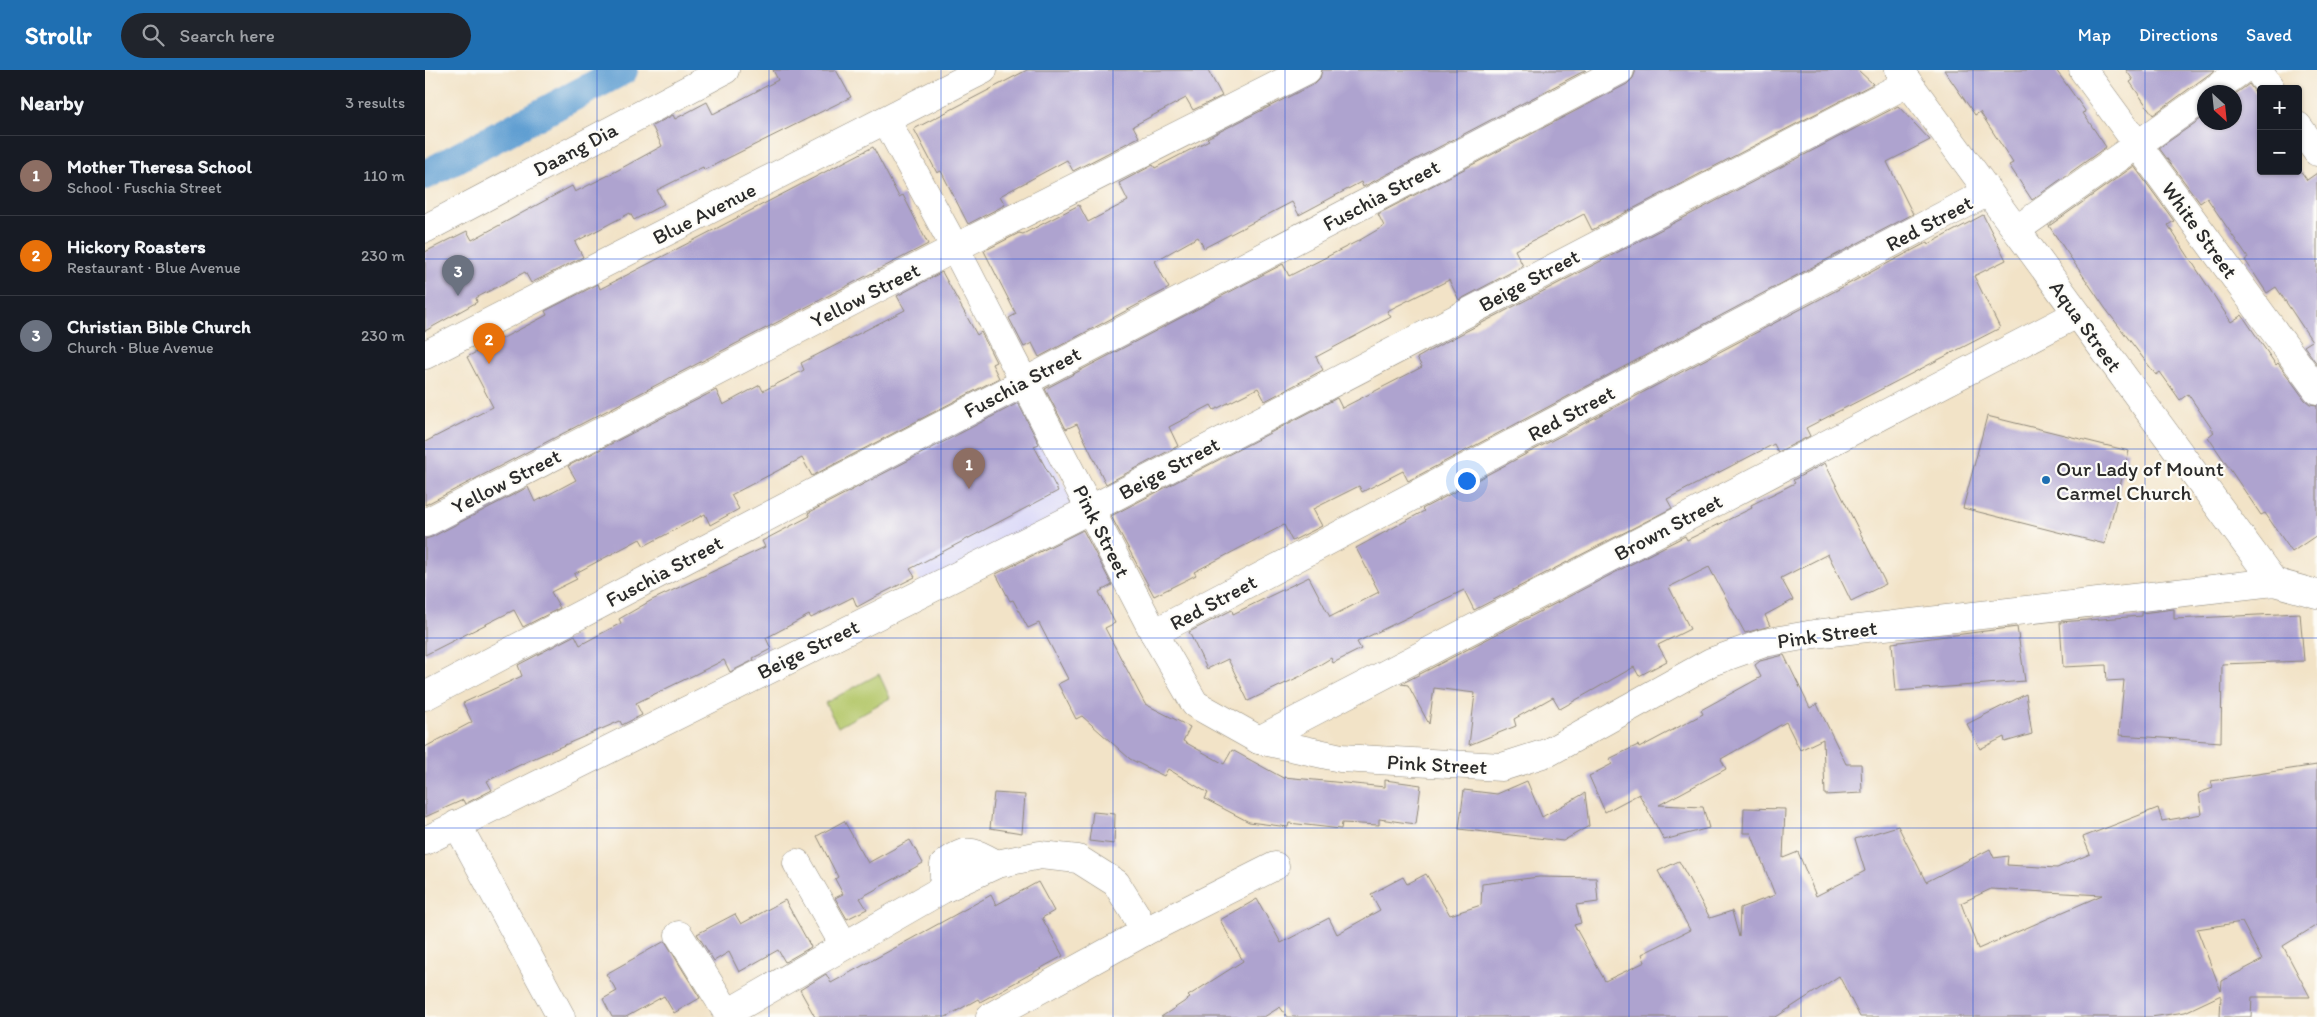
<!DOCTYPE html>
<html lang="en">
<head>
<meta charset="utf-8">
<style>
	body { margin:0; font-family:Itim,sans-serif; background:#20242c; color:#f1f3f6 }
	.controls { position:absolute; right:15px; top:15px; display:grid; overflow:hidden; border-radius:5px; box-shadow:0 1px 4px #0004 }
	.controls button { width:45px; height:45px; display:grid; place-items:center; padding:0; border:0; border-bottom:1px solid #363941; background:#171b24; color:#f1f3f6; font:25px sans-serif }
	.compass { position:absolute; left:1772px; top:15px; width:45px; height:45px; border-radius:50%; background:#171b24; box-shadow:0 1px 4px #0004; rotate:153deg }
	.you { position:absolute; left:1041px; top:410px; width:18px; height:18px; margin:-12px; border:4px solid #fff; border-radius:50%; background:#1a73e8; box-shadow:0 0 0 8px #1a73e833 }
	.badge { display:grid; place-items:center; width:32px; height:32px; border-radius:50%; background:#1f6fb2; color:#fff; font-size:16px; font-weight:700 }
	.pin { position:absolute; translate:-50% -41px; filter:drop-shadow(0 1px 2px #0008) }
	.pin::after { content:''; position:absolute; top:26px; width:18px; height:15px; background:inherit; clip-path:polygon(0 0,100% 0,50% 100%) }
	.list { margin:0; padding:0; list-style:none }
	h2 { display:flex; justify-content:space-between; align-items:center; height:65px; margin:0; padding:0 20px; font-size:21px }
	h2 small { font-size:16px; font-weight:400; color:#9ea1a6 }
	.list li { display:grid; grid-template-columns:32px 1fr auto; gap:15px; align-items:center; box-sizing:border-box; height:80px; padding:0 20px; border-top:1px solid #363941 }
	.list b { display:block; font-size:19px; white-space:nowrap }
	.list p { margin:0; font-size:16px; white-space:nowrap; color:#9ea1a6 }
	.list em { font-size:16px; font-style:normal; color:#9ea1a6 }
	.icon { flex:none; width:28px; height:28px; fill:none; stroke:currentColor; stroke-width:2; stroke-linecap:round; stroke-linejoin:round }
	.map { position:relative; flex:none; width:1892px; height:947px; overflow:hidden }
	header { display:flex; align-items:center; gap:30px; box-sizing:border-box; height:70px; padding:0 25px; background:#1f6fb2; color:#fff }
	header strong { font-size:24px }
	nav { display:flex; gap:28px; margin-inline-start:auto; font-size:18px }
	.search { width:350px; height:45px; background:#20242c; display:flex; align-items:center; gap:12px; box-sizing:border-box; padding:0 18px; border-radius:28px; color:#9ea1a6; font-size:19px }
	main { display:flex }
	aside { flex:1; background:#171b24 }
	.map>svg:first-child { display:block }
</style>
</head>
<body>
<header>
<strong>Strollr</strong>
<div class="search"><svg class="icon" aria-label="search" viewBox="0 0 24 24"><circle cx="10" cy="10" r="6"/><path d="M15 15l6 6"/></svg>Search here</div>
<nav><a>Map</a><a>Directions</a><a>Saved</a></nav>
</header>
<main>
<aside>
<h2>Nearby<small>3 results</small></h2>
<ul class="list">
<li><span class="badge" style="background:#8d6e63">1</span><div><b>Mother Theresa School</b><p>School · Fuschia Street</p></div><em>110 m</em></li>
<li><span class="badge" style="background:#e8710a">2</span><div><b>Hickory Roasters</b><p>Restaurant · Blue Avenue</p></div><em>230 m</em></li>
<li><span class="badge" style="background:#6b7280">3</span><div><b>Christian Bible Church</b><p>Church · Blue Avenue</p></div><em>230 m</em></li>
</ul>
</aside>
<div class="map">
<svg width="1892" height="947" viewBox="0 0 1892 947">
	<rect width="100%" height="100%" fill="#fdfcf7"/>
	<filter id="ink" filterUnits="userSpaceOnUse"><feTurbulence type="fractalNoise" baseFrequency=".02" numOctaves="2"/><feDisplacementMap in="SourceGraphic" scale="10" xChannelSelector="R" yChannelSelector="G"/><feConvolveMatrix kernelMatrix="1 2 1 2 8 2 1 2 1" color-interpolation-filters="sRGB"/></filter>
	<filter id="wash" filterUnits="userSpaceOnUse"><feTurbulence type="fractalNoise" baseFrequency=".0096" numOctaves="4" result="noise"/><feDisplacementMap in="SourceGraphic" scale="20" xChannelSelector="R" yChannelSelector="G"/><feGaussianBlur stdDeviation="1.12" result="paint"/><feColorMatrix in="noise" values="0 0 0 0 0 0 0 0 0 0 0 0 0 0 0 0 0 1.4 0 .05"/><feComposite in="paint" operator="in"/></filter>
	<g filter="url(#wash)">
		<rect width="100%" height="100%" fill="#f2e3c7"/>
		<path fill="#d9d7f8" d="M592 323 650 436 497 515 438 402Z"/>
		<path fill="#b5c86c" stroke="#707a4c" d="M454 604 465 628 413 657 400 633Z"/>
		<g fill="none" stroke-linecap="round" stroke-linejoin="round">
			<path stroke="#609fd2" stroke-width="30" d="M0 105 198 0"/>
		</g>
		<g id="blocks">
			<g fill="#aea3cf" fill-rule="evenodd">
				<path d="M348 0H411L426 27 279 100 278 97 232 120 239 134 209 150 205 143 150 172 158 187 106 213 100 202 51 228 52 232 0 261V182L42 161 47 170 147 116 150 122 184 105 237 76 227 56 248 45 250 49 282 32 288 44 353 10Z"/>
				<path d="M602 0H783L797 26 768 40 761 28 708 56 714 67 648 101 642 90 575 126 580 135 543 154 516 101 512 103 489 59Z"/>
				<path d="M897 0H1161L938 117 936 112 874 145 867 132 779 178 773 167 730 191 744 218 614 287 607 273 599 277 584 248 591 244 559 181 594 163 598 164 654 135 663 152 703 131 694 113 728 95 730 98 784 70 782 68 889 14 895 8Z"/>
				<path d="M1211 0H1433L1448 14 1167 160 1159 144 1090 180 1098 196 1034 230 1024 210 962 241 966 247 891 287 898 300 840 331 833 318 789 340 786 335 744 357 753 376 681 414 652 354 641 359 620 319 858 194 864 206 935 170 959 156 953 144 1202 14 1208 8Z"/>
				<path d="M1519 0H1631L1661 42 1658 43 1681 77 1607 130 1584 95 1588 93 1555 42 1550 45Z"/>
				<path d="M1701 0H1790L1728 45 1705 12 1708 10Z"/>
				<path d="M1824 14 1836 30V101H1873V97L1882 110 1892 103V294L1879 276 1887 271 1851 217 1842 223 1820 190 1823 188 1782 128 1775 133 1734 78 1780 46V52H1810V24Z"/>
				<path d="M1473 36 1505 70 1462 92 1488 144 983 411 978 401 937 422 934 416 888 439 897 456 867 471 859 455 769 502 771 505 729 526 686 446 912 328 917 338 997 297 992 288 1013 276Z"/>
				<path d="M448 77 474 127 478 125 503 174 0 435V372L68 337 42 287 122 245 120 241 173 214 175 219Z"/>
				<path d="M1709 96 1749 151 1743 155 1806 252 1817 245 1851 295 1853 293 1880 330 1885 334 1892 335V465L1867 482 1840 443 1836 445 1783 367 1789 362 1763 324 1755 330 1735 302 1731 305 1680 238 1624 156Z"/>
				<path d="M1558 145 1581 190 1549 206 1575 258 1381 358 1385 366 1353 382 1349 374 1242 429 1247 438 1049 540 1039 520 932 572 936 579 908 593 906 588 878 605 823 631 803 589 782 599 764 562 807 540 808 544 884 507 905 547 954 522 931 478 999 441 997 439 1503 172 1504 174Z"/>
				<path d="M517 202 552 265 556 262 571 292 567 294 574 308 387 406 377 388 306 425 314 439 285 455 280 444 219 476 215 469 149 504 152 509 126 522 135 538 98 557 89 540 0 585V469L7 467 103 417 110 432 151 410 143 396 291 320 298 335 335 315 338 321 379 300 376 293 480 240 472 226Z"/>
				<path d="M593 333 614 374 609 376 633 421 485 499 490 507 452 526 432 537 428 527 386 548 384 545 341 568 346 579 328 588 329 590 305 602 299 590 269 605 211 633 217 645 197 655 195 651 105 690 62 711 67 720 40 734 38 730 0 747V677L47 652 38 633 97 606 93 595 150 565 155 575 196 553 194 549 227 530 340 477 337 471 385 446 383 443Z"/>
				<path d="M1562 346 1704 381 1680 474 1538 438Z"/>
				<path d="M1400 393 1461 514 1426 531 1403 484 1356 508 1368 530 1340 545 1345 556 1320 563 1284 497 1244 517 1265 559 1233 575 1242 591 1214 606 1209 597 1135 639 1128 627 1089 649 1091 656 1044 675 1050 623 1009 618 1004 654 983 615 976 614 1260 466 1262 470 1327 438 1326 435 1370 413 1368 410Z"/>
				<path d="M658 460 687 515 674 522 690 553 680 558 720 634 765 657 758 671 799 694 807 680 860 709 859 707 960 717V710L996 715 991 754 954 749V755L917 753 916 759 864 753 863 757 824 752 780 729 783 723 743 699 739 706 705 689 657 646 651 649 633 614 643 609 614 553 603 558 588 530 585 531 571 504Z"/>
				<path d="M1749 539V549L1875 543 1879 591 1797 594 1796 672 1694 665 1699 610 1682 611 1681 595 1638 597 1635 552 1717 546V543Z"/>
				<path d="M1592 557 1600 611 1471 621 1467 573Z"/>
				<path d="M1359 585 1385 638 1392 634 1421 694H1436L1437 723 1400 725 1398 669 1375 680 1361 652 1296 689 1301 699 1234 735 1278 737 1284 758 1239 770 1214 724 1180 742 1164 706 1187 694 1184 689 1213 675 1214 678 1278 644 1276 640 1336 607 1330 595 1335 591Z"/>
				<path d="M1601 624 1607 664 1580 672 1579 667 1555 679 1542 654Z"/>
				<path d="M1892 695V855L1858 876 1885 927H1827L1826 947H1795L1796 925 1760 942 1726 947H1435L1414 906 1351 947H862L855 937 839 947H736L765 928 763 926 818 891 795 850 832 829 856 873 904 848 912 864 955 840 946 824 978 807 982 814 1001 804 1025 845 1056 835 1057 814 1114 807 1171 808 1173 832 1151 835 1156 853 1149 855 1180 911 1220 892 1217 884 1265 860 1233 801 1254 791 1285 848 1307 841 1314 867 1315 838 1350 825 1326 763H1318L1319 738 1360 739 1358 788 1373 782 1391 826 1440 801 1430 769 1473 756 1501 812 1565 779 1569 788 1583 786 1582 795 1632 798 1665 784 1658 767 1733 738 1737 751 1777 744 1774 723 1788 718 1786 711ZM1566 819 1677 825 1553 879 1536 833ZM1817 852 1837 890 1797 911 1796 921 1772 859Z"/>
				<path d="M1102 711 1117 747 1160 723 1164 756 1138 771 1034 759 1039 720 1072 724Z"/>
				<path d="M569 723 600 725 597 763 565 758Z"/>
				<path d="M668 742 690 744 689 774 664 771Z"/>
				<path d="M419 751 443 793 485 770 498 793 435 828 442 839 422 849 410 828 418 824 410 809 413 807 392 766Z"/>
				<path d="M613 812 629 841 617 848 638 886 555 932 553 929 521 947H390L375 920 401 904 406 913 566 825 571 835Z"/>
				<path d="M360 830 386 877 360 892 353 880 314 902 304 882 289 891 272 864 310 844 316 854Z"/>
				<path d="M240 871 275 928 249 943 239 926 201 947H187L178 929 192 921 181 904Z"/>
			</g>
		</g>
	</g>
	<g filter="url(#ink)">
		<use href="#blocks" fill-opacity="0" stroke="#8e8779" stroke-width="1"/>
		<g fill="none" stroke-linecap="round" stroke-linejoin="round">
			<g stroke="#8e8779" stroke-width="29">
				<g id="minor">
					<path d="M1474 0 1849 512"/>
					<path d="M1658 0 1892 320"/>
					<path d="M1833 0 1846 19"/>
					<path d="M1786 22 1817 0"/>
					<path d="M461 50 530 178 729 563 770 634 834 670 916 688 1077 697 1124 682 1286 592 1339 573 1389 564 1849 512 1892 524"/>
					<path d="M1873 56 1892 82"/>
					<path d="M0 159 300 0"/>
					<path d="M1591 160 1780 27"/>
					<path d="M0 285 558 0"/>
					<path d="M0 453 530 178 882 0"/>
					<path d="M729 563 1563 122"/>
					<path d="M0 626 1195 0"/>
					<path d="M834 670 1652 244"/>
					<path d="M32 754 136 947"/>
					<path d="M0 771 666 439 1483 13"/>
					<path d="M372 793 419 875"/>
					<path d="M518 819 519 795C542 775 548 782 572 794"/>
					<path d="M254 865 305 947"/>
					<path d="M303 943 518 819 572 794 615 785 653 789 691 813 711 845 719 862"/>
					<path d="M565 947 719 862 850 796"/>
				</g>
			</g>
			<use href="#minor" stroke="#fff" stroke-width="28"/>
		</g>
	</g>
	<path fill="none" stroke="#1d4ed8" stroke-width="1" stroke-opacity="0.55" d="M172 0V947M344 0V947M516 0V947M688 0V947M860 0V947M1032 0V947M1204 0V947M1376 0V947M1548 0V947M1720 0V947M0 189H1892M0 379H1892M0 568H1892M0 758H1892"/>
	<circle fill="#1f6fb2" stroke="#fdfcf7" stroke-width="2" cx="1621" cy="410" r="5"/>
	<g text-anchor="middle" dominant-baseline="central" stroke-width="4.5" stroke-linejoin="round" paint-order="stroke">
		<g font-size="21" fill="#2b2b2b" stroke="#fdfcf7">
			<text transform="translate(150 79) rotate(-28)">Daang Dia</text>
			<text transform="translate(956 125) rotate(-28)">Fuschia Street</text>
			<text transform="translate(279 143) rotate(-27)">Blue Avenue</text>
			<text transform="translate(1504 153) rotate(-28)">Red Street</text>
			<text transform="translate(1775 160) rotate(54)">White Street</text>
			<text transform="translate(1104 210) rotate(-28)">Beige Street</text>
			<text transform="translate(440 225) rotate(-27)">Yellow Street</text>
			<text transform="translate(1661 256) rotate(54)">Aqua Street</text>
			<text transform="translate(597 312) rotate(-28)">Fuschia Street</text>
			<text transform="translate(1146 343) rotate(-28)">Red Street</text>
			<text transform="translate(744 398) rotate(-28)">Beige Street</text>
			<text transform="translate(81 411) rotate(-27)">Yellow Street</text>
			<text transform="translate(1243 457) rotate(-28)">Brown Street</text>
			<text transform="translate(677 461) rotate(63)">Pink Street</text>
			<text transform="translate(239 501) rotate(-28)">Fuschia Street</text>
			<text transform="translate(788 532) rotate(-28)">Red Street</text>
			<text transform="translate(1402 564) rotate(-8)">Pink Street</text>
			<text transform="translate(383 579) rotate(-26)">Beige Street</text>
			<text transform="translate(1012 694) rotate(3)">Pink Street</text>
		</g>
		<g font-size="21" fill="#2b2b2b" stroke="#fdfcf7" text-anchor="start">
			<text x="1631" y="398">Our Lady of Mount<tspan x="1631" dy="24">Carmel Church</tspan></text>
		</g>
	</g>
</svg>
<div class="controls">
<button>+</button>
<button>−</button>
</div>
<svg class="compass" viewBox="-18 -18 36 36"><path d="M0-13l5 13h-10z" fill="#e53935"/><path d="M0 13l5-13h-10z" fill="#9ea1a6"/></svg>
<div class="you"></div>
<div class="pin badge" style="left:544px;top:419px;background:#8d6e63">1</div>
<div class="pin badge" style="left:64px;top:294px;background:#e8710a">2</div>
<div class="pin badge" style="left:33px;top:226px;background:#6b7280">3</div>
</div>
</main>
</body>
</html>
